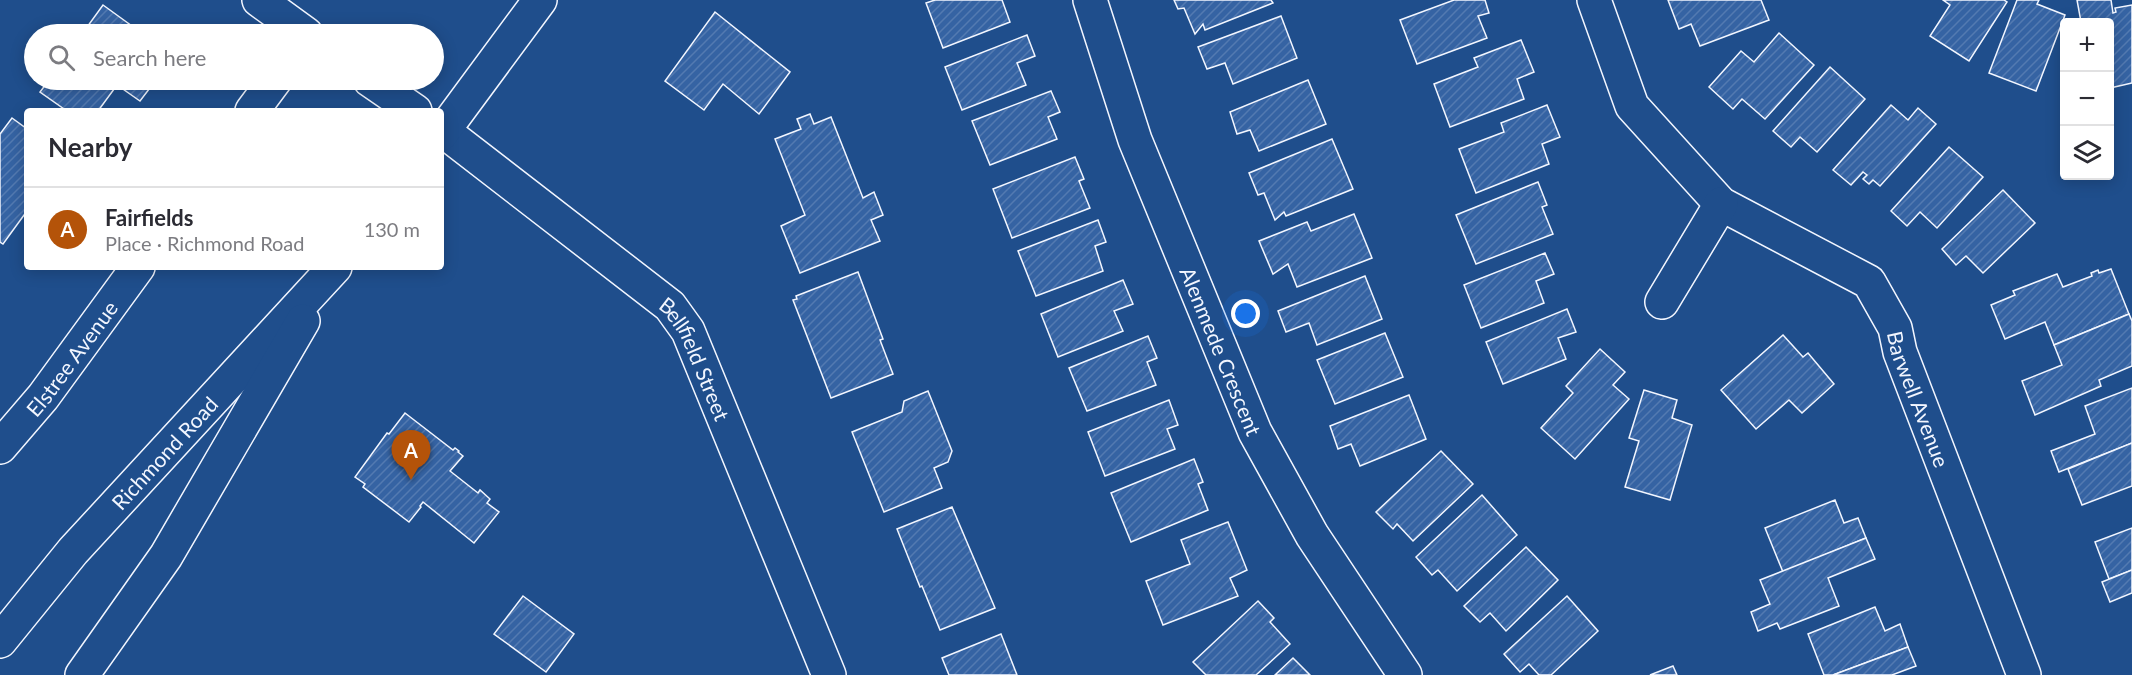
<!DOCTYPE html>
<html lang="en">
<head>
<meta charset="utf-8">
<style>
	body { margin:0; font-family:Lato,sans-serif; background:#f2f2f3; color:#2b2b33 }
	.controls { position:absolute; right:18px; top:18px; display:grid; overflow:hidden; border-radius:6px; box-shadow:0 3px 15px #0003 }
	.controls button { width:54px; height:54px; display:grid; place-items:center; padding:0; border:0; border-bottom:2px solid #e1e1e2; background:#fff; color:#2b2b33; font:30px sans-serif }
	.you { position:absolute; left:1246px; top:314px; width:21px; height:21px; margin:-15px; border:4px solid #fff; border-radius:50%; background:#1a73e8; box-shadow:0 0 0 9px #1a73e833 }
	.badge { display:grid; place-items:center; width:39px; height:39px; border-radius:50%; background:#b45309; color:#fff; font-size:20px; font-weight:700 }
	.pin { position:absolute; translate:-50% -50px; filter:drop-shadow(0 2px 3px #0008) }
	.pin::after { content:''; position:absolute; top:32px; width:21px; height:18px; background:inherit; clip-path:polygon(0 0,100% 0,50% 100%) }
	.list { margin:0; padding:0; list-style:none }
	h2 { display:flex; justify-content:space-between; align-items:center; height:78px; margin:0; padding:0 24px; font-size:26px }
	h2 small { font-size:20px; font-weight:400; color:#7c7c81 }
	.list li { display:grid; grid-template-columns:39px 1fr auto; gap:18px; align-items:center; box-sizing:border-box; height:84px; padding:0 24px; border-top:2px solid #e1e1e2 }
	.list b { display:block; font-size:22px; white-space:nowrap }
	.list p { margin:0; font-size:20px; white-space:nowrap; color:#7c7c81 }
	.list em { font-size:20px; font-style:normal; color:#7c7c81 }
	.icon { flex:none; width:33px; height:33px; fill:none; stroke:currentColor; stroke-width:2; stroke-linecap:round; stroke-linejoin:round }
	.map { position:relative; flex:none; width:2132px; height:675px; overflow:hidden }
	.search { position:absolute; background:#fff; box-shadow:0 3px 15px #0003; left:24px; top:24px; width:420px; height:66px; display:flex; align-items:center; gap:15px; box-sizing:border-box; padding:0 21px; border-radius:33px; color:#7c7c81; font-size:22px }
	.panel { position:absolute; background:#fff; box-shadow:0 3px 15px #0003; left:24px; top:108px; width:420px; height:162px; border-radius:6px }
	.map>svg:first-child { display:block }
</style>
</head>
<body>
<div class="map">
<svg width="2132" height="675" viewBox="0 0 2132 675">
	<defs>
		<pattern id="building-hatch" width="6" height="6" patternUnits="userSpaceOnUse" patternTransform="scale(1.5)"><rect width="6" height="6" fill="#3563a3"/><path d="M-1 1l2-2M0 6l6-6M5 7l2-2" fill="none" stroke="#537ab1"/></pattern>
	</defs>
	<rect width="100%" height="100%" fill="#1f4e8c"/>
	<g fill="url(#building-hatch)" stroke="#f2f6ff" stroke-width="1.5">
		<path d="M935 0H1002L1010 22 943 48 926 3Z"/>
		<path d="M1174 0H1271L1273 3 1205 30 1203 24 1195 34 1184 8 1178 9Z"/>
		<path d="M1454 0H1485L1489 13 1478 16 1487 38 1417 64 1400 20Z"/>
		<path d="M1668 0H1761L1769 20 1700 46 1691 24 1679 29Z"/>
		<path d="M1943 0H2004L2007 2 1969 61 1930 36 1950 5Z"/>
		<path d="M2017 0H2039L2037 4 2065 15 2036 91 1989 73Z"/>
		<path d="M2077 0H2111L2113 13 2116 12 2115 8 2132 5V83L2110 88V22H2081Z"/>
		<path d="M103 5 143 34H82Z"/>
		<path d="M715 12 790 72 759 114 723 84 704 110 665 81Z"/>
		<path d="M1281 16 1297 58 1233 84 1225 63 1207 69 1198 47Z"/>
		<path d="M1779 33 1814 65 1765 119 1742 99 1733 109 1709 87 1741 51 1754 62Z"/>
		<path d="M1027 35 1035 56 1017 63 1026 85 962 110 945 67Z"/>
		<path d="M1521 40 1534 72 1517 79 1524 99 1450 127 1434 84 1478 67 1474 58Z"/>
		<path d="M1830 67 1865 99 1817 152 1800 137 1791 147 1773 131Z"/>
		<path d="M49 80H156L140 101 117 85 98 111H67L40 92Z"/>
		<path d="M1308 80 1326 124 1259 151 1250 130 1237 134 1230 112Z"/>
		<path d="M1051 91 1060 112 1048 117 1057 139 990 165 972 121Z"/>
		<path d="M1547 105 1560 137 1542 144 1549 164 1476 193 1459 149 1504 132 1501 123Z"/>
		<path d="M1891 105 1908 120 1918 108 1936 124 1880 186 1873 180 1869 184 1863 179 1867 175 1863 172 1851 185 1833 170Z"/>
		<path d="M810 114 814 124 831 117 863 198 874 192 883 215 871 220 880 241 800 273 781 226 805 215 775 139 801 129 797 119Z"/>
		<path d="M12 118 27 129V211L3 244 0 242V134Z"/>
		<path d="M1332 139 1353 189 1286 216 1284 212 1275 220 1264 193 1258 195 1249 173Z"/>
		<path d="M1949 147 1983 177 1937 228 1920 212 1907 226 1891 211Z"/>
		<path d="M1075 157 1084 179 1079 181 1090 208 1012 238 993 189Z"/>
		<path d="M1538 182 1547 205 1542 207 1553 234 1476 264 1456 215Z"/>
		<path d="M2003 190 2035 223 1983 273 1966 256 1956 265 1942 249Z"/>
		<path d="M1354 214 1372 258 1297 287 1288 264 1273 274 1259 241 1307 222 1311 231Z"/>
		<path d="M1098 220 1106 242 1095 246 1103 271 1036 296 1018 251Z"/>
		<path d="M1545 253 1554 274 1536 281 1544 303 1481 328 1464 285Z"/>
		<path d="M2111 269 2129 314 2054 345 2045 322 2005 339 1991 305 2015 295 2013 291 2057 274 2063 287 2092 276 2091 273 2098 270 2099 273Z"/>
		<path d="M858 272 883 339 880 340 893 374 831 398 793 300 797 299 796 296Z"/>
		<path d="M1365 276 1382 319 1317 345 1309 323 1286 332 1278 311Z"/>
		<path d="M1123 280 1133 304 1114 311 1123 331 1058 357 1041 314Z"/>
		<path d="M1567 309 1576 332 1558 338 1566 359 1503 384 1486 342Z"/>
		<path d="M2129 314 2132 321V366L2099 380 2101 386 2035 415 2022 381 2062 365 2054 345Z"/>
		<path d="M1385 333 1403 377 1335 404 1317 360Z"/>
		<path d="M1783 335 1803 357 1808 353 1834 384 1802 413 1789 400 1756 429 1721 390Z"/>
		<path d="M1148 336 1157 358 1147 362 1156 385 1087 411 1069 368Z"/>
		<path d="M1600 349 1625 372 1613 385 1629 399 1575 459 1541 428 1573 393 1566 386Z"/>
		<path d="M2132 388V443L2059 472 2051 451 2095 434 2085 406Z"/>
		<path d="M1644 390 1677 400 1672 418 1692 425 1670 500 1625 487 1639 441 1629 438Z"/>
		<path d="M928 391 952 451 948 462 934 468 942 488 884 512 852 432 902 412 904 401Z"/>
		<path d="M1409 395 1426 439 1360 466 1351 444 1338 449 1330 426Z"/>
		<path d="M1169 400 1178 425 1167 429 1175 449 1105 476 1088 432Z"/>
		<path d="M405 413 453 450 455 448 459 451 458 452 463 456 450 471 478 493 480 490 490 499 487 503 499 512 474 543 423 502 420 506 421 507 409 522 363 487 365 484 355 477 387 433 389 434Z"/>
		<path d="M2132 443V486L2082 505 2068 469Z"/>
		<path d="M1441 451 1473 484 1413 541 1397 524 1393 529 1376 512Z"/>
		<path d="M1194 459 1203 482 1198 484 1208 510 1131 542 1111 493Z"/>
		<path d="M1482 495 1517 535 1457 591 1438 570 1432 575 1416 557Z"/>
		<path d="M1835 500 1844 523 1858 518 1866 538 1783 572 1765 528Z"/>
		<path d="M952 507 995 608 940 630 922 586 920 587 897 529Z"/>
		<path d="M1228 522 1247 570 1230 578 1238 596 1163 625 1146 581 1190 564 1181 540Z"/>
		<path d="M2132 528V570L2109 579 2095 542Z"/>
		<path d="M1866 538 1875 559 1828 578 1839 606 1780 629 1777 623 1758 631 1751 612 1770 604 1760 580Z"/>
		<path d="M1526 547 1558 580 1506 631 1490 613 1480 622 1464 606Z"/>
		<path d="M2132 570V593L2110 602 2102 582Z"/>
		<path d="M523 596 574 634 546 672 494 634Z"/>
		<path d="M1567 596 1598 631 1551 675H1539L1529 664 1520 672 1504 654Z"/>
		<path d="M1258 601 1274 618 1270 622 1290 644 1256 675H1206L1193 662Z"/>
		<path d="M1875 607 1885 631 1900 624 1908 647 1833 675H1824L1808 634Z"/>
		<path d="M1001 634 1017 675H949L942 658Z"/>
		<path d="M1908 647 1916 666 1892 675H1833Z"/>
		<path d="M1293 658 1310 675H1275Z"/>
		<path d="M1673 666 1677 675H1650Z"/>
	</g>
	<g fill="none" stroke-linecap="round" stroke-linejoin="round">
		<g stroke="#f2f6ff" stroke-width="36">
			<g id="street">
				<path d="M259 0 306 34"/>
				<path id="s1" d="M1090 0 1135 140 1255 432 1312 535 1405 675"/>
				<path id="s2" d="M1594 0 1632 106 1721 204 1869 282 1895 328 1900 352 2024 675"/>
				<path d="M370 80 415 111"/>
				<path d="M252 111 275 80"/>
				<path id="s3" d="M441 129 670 306 688 331 829 675"/>
				<path d="M1662 302 1721 204"/>
				<path id="s4" d="M0 447 43 397 138 267"/>
			</g>
		</g>
		<g stroke="#f2f6ff" stroke-width="36">
			<g id="primary">
				<path d="M441 134 540 0"/>
				<path id="s5" d="M0 641 73 551 335 267"/>
				<path d="M82 675 166 556 303 321"/>
			</g>
		</g>
		<use href="#street" stroke="#1f4e8c" stroke-width="33"/>
		<use href="#primary" stroke="#1f4e8c" stroke-width="33"/>
	</g>
	<g text-anchor="middle" dominant-baseline="central" stroke-width="4.5" stroke-linejoin="round" paint-order="stroke">
		<g font-size="21" fill="#f2f6ff" stroke="#1f4e8c">
			<text stroke="none"><textPath href="#s1" startOffset="375">Alenmede Crescent</textPath></text>
			<text stroke="none"><textPath href="#s4" startOffset="114">Elstree Avenue</textPath></text>
			<text stroke="none"><textPath href="#s3" startOffset="348">Bellfield Street</textPath></text>
			<text stroke="none"><textPath href="#s2" startOffset="540">Barwell Avenue</textPath></text>
			<text stroke="none"><textPath href="#s5" startOffset="250">Richmond Road</textPath></text>
		</g>
	</g>
</svg>
<div class="controls">
<button>+</button>
<button>−</button>
<button><svg class="icon" aria-label="layers" viewBox="0 0 24 24"><path d="M12 4l9 5-9 5-9-5zM3 14l9 5 9-5"/></svg></button>
</div>
<div class="you"></div>
<div class="pin badge" style="left:411px;top:480px">A</div>
<div class="search"><svg class="icon" aria-label="search" viewBox="0 0 24 24"><circle cx="10" cy="10" r="6"/><path d="M15 15l6 6"/></svg>Search here</div>
<section class="panel">
<h2>Nearby<small></small></h2>
<ul class="list">
<li><span class="badge">A</span><div><b>Fairfields</b><p>Place · Richmond Road</p></div><em>130 m</em></li>
</ul>
</section>
</div>
</body>
</html>
